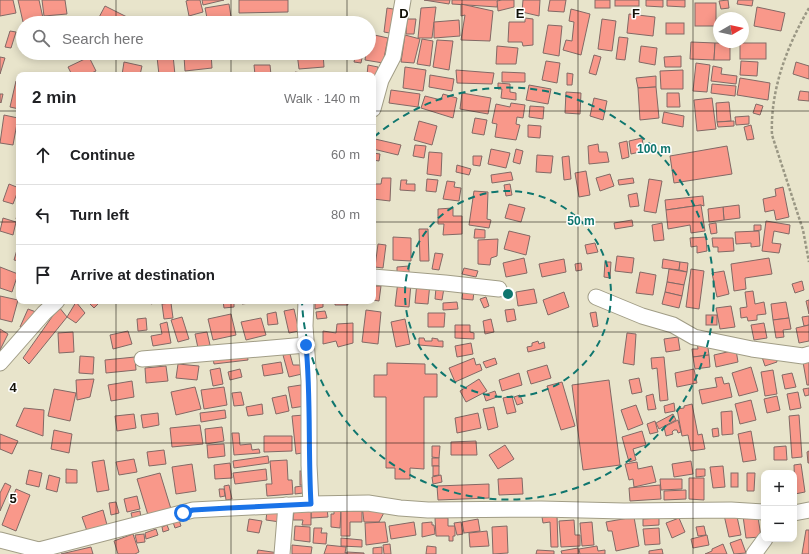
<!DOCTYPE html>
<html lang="en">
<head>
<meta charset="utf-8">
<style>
	body { margin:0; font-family:Arial,sans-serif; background:#f6f6f6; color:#202124 }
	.controls { position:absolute; right:12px; bottom:12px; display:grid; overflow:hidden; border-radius:8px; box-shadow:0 2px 10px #0003 }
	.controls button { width:36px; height:36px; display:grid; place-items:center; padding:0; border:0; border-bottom:1px solid #e0e0e0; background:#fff; color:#202124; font:20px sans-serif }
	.compass { position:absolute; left:713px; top:12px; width:36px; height:36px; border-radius:50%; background:#fff; box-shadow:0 2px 10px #0003; rotate:81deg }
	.stop { position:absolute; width:12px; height:12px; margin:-9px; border:3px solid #1a73e8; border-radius:50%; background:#fff }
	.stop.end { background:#1a73e8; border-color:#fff; box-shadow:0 1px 4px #0008 }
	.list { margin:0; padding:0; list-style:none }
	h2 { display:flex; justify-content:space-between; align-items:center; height:52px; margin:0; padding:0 16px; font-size:17px }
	h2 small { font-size:13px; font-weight:400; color:#757577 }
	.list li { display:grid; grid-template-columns:26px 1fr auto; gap:12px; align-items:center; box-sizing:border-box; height:60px; padding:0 16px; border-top:1px solid #e0e0e0 }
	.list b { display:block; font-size:15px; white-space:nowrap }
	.list em { font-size:13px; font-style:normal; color:#757577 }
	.icon { flex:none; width:22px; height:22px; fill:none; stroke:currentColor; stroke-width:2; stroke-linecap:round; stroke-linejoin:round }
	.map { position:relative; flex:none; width:809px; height:554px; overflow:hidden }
	.search { position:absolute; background:#fff; box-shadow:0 2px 10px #0003; left:16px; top:16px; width:360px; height:44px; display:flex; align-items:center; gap:10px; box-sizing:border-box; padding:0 14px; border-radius:22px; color:#757577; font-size:15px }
	.panel { position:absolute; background:#fff; box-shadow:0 2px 10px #0003; left:16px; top:72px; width:360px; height:232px; border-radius:8px }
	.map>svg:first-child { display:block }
</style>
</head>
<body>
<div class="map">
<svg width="809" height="554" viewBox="0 0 809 554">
	<rect width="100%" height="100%" fill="#e8e4cb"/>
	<g fill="#f9988a" stroke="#826965">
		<path d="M0 0H13L16 13 0 16Z"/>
		<path d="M18 0H39L43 18 23 22Z"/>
		<path d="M42 0H65L67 14 44 16Z"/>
		<path d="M189 0H200L203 12 189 16 186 1Z"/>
		<path d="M202 0H224L203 5Z"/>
		<path d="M239 0H288V12L239 13Z"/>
		<path d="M424 0H450L449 4Z"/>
		<path d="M452 0H498L497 7 452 4Z"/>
		<path d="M502 0H514V7L498 11 497 1Z"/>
		<path d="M523 0H540L539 16 522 12Z"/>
		<path d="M550 0H566L564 12 548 11Z"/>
		<rect x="595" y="0" width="15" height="8"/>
		<rect x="615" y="0" width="24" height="6"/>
		<path d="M646 0H663V7L646 6Z"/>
		<path d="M667 0H685V7L667 6Z"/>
		<path d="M728 0 729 8 721 9 719 1Z"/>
		<path d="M738 0H753L752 6 737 4Z"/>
		<rect x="695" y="3" width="21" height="23"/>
		<path d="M229 4 232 23H208L205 8Z"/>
		<path d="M461 4 493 11 490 41 461 40 465 15 461 16Z"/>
		<path d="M105 6 127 17 124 23H96Z"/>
		<path d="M436 7 432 38H418L421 8Z"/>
		<path d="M757 7 785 13 781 31 754 26Z"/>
		<path d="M387 8 399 10 395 34 384 32Z"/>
		<path d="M571 9 590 14 581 55 563 50 566 40 572 41 574 22 569 21Z"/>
		<path d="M629 14 655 17 653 36 627 33Z"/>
		<path d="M237 18 286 22V23H237Z"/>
		<path d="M525 18 533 19V45L523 46 522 42H508L509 22H525Z"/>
		<path d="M166 19H179L180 23H167Z"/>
		<path d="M407 19H416L414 34H406Z"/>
		<path d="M602 19 616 21 612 51 598 49Z"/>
		<path d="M205 20V23H184V22Z"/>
		<path d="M459 20 460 36 434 38V22Z"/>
		<rect x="666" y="23" width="18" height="11"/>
		<path d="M548 25 562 26 559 56 543 53Z"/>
		<path d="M10 31 16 32 11 48 5 47Z"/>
		<path d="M370 34 388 38 383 63 365 60 366 53H369Z"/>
		<path d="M405 35 420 39 414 63 401 62Z"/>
		<path d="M619 37 628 38 625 60 616 59Z"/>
		<path d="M422 39 433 41 430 66 417 64Z"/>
		<path d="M437 40 453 41 449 70 433 67Z"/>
		<path d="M691 42 715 43 714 60 690 59Z"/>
		<path d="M715 43H730V60H714Z"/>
		<rect x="740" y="43" width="26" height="16"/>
		<path d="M497 46 518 48 516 64H496Z"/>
		<path d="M641 46 657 48 655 65 639 62Z"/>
		<path d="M211 53 212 68 185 71 184 56Z"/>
		<path d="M297 53H323L324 67 299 69Z"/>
		<path d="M356 53H363L361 63 354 62Z"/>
		<path d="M173 55 175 75H159L157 57Z"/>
		<path d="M594 55 601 57 596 75 589 73Z"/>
		<path d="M681 56V67H665L664 57Z"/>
		<path d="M0 57 5 58 0 74Z"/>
		<path d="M89 57 96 71 87 75H72L68 67Z"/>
		<path d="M546 61 560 63 557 83 542 80Z"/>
		<path d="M741 61 758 62 757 76 740 75Z"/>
		<path d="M124 62 142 66 140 75H122Z"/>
		<path d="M796 62 809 66V79L793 74Z"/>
		<path d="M696 63 710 65 707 92 693 91Z"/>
		<path d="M254 65H270L271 75H255Z"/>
		<path d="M368 65 378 67 373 96V75H367Z"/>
		<path d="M713 66 722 68 721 74 737 76 736 84 711 81Z"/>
		<path d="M405 67 426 70 423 91 403 88Z"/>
		<path d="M456 70 494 73 492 84 457 83Z"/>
		<path d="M683 70V89H661L660 71Z"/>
		<path d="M295 72 314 75H294Z"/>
		<path d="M502 72 525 73V82H502Z"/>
		<path d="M567 73 573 74 572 85H567Z"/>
		<path d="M430 75 454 79 452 91 429 87Z"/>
		<path d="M656 76V87L638 88 636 78Z"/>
		<path d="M740 78 770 83 768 100 737 95Z"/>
		<path d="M16 81 19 82V109L10 107Z"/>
		<path d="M498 83 510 84V92L516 93V100L501 98 502 89H498Z"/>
		<path d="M712 84 736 86 735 96 711 93Z"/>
		<path d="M529 85 551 89 548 104 526 100Z"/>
		<path d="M656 87 659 118 640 120 638 88Z"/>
		<path d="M391 90 420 94 418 107 389 103Z"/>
		<path d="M800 91 809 92V101L798 100Z"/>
		<path d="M566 92 581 93 580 114 565 113Z"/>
		<path d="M462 93 491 98 488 114 460 109Z"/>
		<path d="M667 93H679L680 107H667Z"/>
		<path d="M0 94H3L1 103 0 102Z"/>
		<path d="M443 94 457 98 453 118 421 108 425 96 441 100Z"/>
		<path d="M594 98 607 101 603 120 590 116Z"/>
		<path d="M712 98 716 129 697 131 694 100Z"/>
		<path d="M729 102 731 121 717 122 716 103Z"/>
		<path d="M511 103 525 105 523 118 517 117 516 124 520 125 516 140 495 137 497 124 492 123 496 104 510 107Z"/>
		<path d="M756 104 763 106 760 115 753 113Z"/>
		<path d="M530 106 544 107 543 119 529 117Z"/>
		<path d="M664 112 684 116 683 127 662 123Z"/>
		<path d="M4 115 18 118 13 145 0 143Z"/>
		<path d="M749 116V124L736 125 735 117Z"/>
		<path d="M475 118 487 120 484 135 472 133Z"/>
		<path d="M419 121 437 126 432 145 414 140Z"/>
		<path d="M734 121V126L718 127 717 122Z"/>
		<path d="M528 125 541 126 540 138 528 137Z"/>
		<path d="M751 125 754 139 747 140 744 127Z"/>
		<path d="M642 138 644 151 631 154 629 141Z"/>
		<path d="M375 139 401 145 398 155 373 149Z"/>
		<path d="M627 141 629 157 622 159 619 143Z"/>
		<path d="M598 144 599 152H607L609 162 589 164 588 146Z"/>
		<path d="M415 145 426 146 424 158 413 156Z"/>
		<path d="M727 146 732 174 674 183 670 156Z"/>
		<path d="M491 149 510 153 506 168 488 164Z"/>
		<path d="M516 149 523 151 520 164 513 162Z"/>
		<path d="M429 152 442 153 441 176 427 174Z"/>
		<path d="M373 153 380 154 379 161 373 160Z"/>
		<path d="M537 155 553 156 551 173 536 172Z"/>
		<path d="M473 156H482L480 166 473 165Z"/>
		<path d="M569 156 571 179 564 180 562 157Z"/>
		<path d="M457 165 471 169 469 175 456 172Z"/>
		<path d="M586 171 590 195 579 197 575 173Z"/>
		<path d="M511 172 513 180 492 183 491 175Z"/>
		<path d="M610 174 614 186 600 191 596 178Z"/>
		<path d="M382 178H391L390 201 373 199V184H381Z"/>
		<path d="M633 178 634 183 619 185 618 180Z"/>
		<path d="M427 179 438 180 436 192 426 191Z"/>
		<path d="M649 179 662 181 656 213 644 211Z"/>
		<path d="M401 180H407L406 184H415V191L400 190Z"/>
		<path d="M447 181 455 182 454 187 461 188 459 201 443 199Z"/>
		<path d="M9 184 19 188 13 204 3 201Z"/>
		<path d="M510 184 512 195 506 196 504 185Z"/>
		<path d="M783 187 789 217 776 220 774 210 765 212 763 199 776 196 775 189Z"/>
		<path d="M474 191 488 192 487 219 491 220 489 228 469 225Z"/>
		<path d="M637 193 639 206 630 207 628 195Z"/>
		<path d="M703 196 704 206 701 205 666 210 665 200Z"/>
		<path d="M509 204 525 208 521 222 505 218Z"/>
		<path d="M701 205 705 231 691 233 690 225 668 229 666 210Z"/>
		<path d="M739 205 740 218 724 220 723 207Z"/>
		<path d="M723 207 724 220 709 222 708 209Z"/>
		<path d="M19 208V220L16 219Z"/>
		<path d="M453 208V216H462V234L443 235 444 224H438V209Z"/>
		<path d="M3 218 16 222 13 235 0 231Z"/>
		<path d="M632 220 633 226 615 229 614 223Z"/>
		<path d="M766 221 790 225 789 234 774 231 772 243 781 244 779 253 762 251Z"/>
		<path d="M662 223 664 240 654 241 652 225Z"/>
		<path d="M716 223 717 233 711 234 709 224Z"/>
		<path d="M754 225H761V230L754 231Z"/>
		<path d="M419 229H428L429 261H420Z"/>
		<path d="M475 229 485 230V238H474Z"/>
		<path d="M509 231 530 236 526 255 504 249Z"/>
		<path d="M759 231 760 246 751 247V243L736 244 735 232Z"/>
		<path d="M393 237 411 238V261L393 260Z"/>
		<path d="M706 237 707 251 697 253V246L691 247 690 238Z"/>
		<path d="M712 238H733L734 251 718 252V247H713Z"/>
		<path d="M498 239 497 256 491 258 490 265 478 264V240Z"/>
		<path d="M19 243V261L14 260Z"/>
		<path d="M595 243 598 252 587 254 585 245Z"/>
		<path d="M378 244 386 245 383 268 375 267Z"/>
		<path d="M435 253 443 254 439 270 432 269Z"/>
		<path d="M617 256 634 258 632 273 615 271Z"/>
		<path d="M524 258 527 273 506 277 503 263Z"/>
		<path d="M769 258 772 274 745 278 746 289 734 291 731 264Z"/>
		<path d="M564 259 566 272 542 277 539 264Z"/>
		<path d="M663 259 680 262 679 270 662 268Z"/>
		<path d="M605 262H611L610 278 604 277Z"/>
		<path d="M680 262 688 263 687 272 679 270Z"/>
		<path d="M581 263 582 270 576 271 575 264Z"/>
		<path d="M409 266V273L397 274V267Z"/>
		<path d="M0 267 18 274 12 292 0 288Z"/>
		<path d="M464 268 478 271 476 277 462 274Z"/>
		<path d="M669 269 687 272 684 285 667 282Z"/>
		<path d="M691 269 704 271 699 309 686 307Z"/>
		<path d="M724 271 729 294 717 297 712 273Z"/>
		<path d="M640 272 656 275 653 295 636 293Z"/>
		<path d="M398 281 411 283 409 307 395 306Z"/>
		<path d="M802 281 804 290 795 293 792 284Z"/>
		<path d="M417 282 430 283 428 304 415 303Z"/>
		<path d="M667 282 684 285 682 296 665 292Z"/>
		<path d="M373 286H381L379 301 373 300Z"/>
		<path d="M436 288H444L442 300 435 299Z"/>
		<path d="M534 289 537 303 518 306 516 292Z"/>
		<path d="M463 290 474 291 473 300 462 299Z"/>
		<path d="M753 291 755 304 764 302 766 314 757 315V320L748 321 747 317 741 318 740 308 747 307 745 292Z"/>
		<path d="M564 292 569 307 548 315 543 300Z"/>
		<path d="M665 292 682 296 679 308 662 304Z"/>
		<path d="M0 296 18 300 12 322 0 319Z"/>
		<path d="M486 297 489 306 484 308 480 299Z"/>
		<path d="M809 300V314L806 301Z"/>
		<path d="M87 301H101L94 308Z"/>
		<path d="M150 301H161L151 304Z"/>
		<path d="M192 301H209L193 303Z"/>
		<path d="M223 301H234V307L224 308Z"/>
		<path d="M241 301H265L242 304Z"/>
		<path d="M315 301H323V307L315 309Z"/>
		<path d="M335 301H347L348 305H335Z"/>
		<path d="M76 302 85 313 76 323 67 317Z"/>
		<path d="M457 302 458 309 443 310V303Z"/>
		<path d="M786 302 789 318 773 320 771 304Z"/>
		<path d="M171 303 173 318 164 319 162 304Z"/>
		<path d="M731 306 735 327 720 329 716 308Z"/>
		<path d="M59 307 67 317 29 364 23 358Z"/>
		<path d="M28 309 36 312 28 330 20 327Z"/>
		<path d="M294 309 299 331 289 333 284 311Z"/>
		<path d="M514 309 516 320 507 322 505 310Z"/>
		<path d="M366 310 381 312 378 344 362 342Z"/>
		<path d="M325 311 327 318 317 319 316 312Z"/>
		<path d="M276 312 278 324 268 325 267 314Z"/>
		<path d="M596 312 598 326 593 327 590 313Z"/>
		<path d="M428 313H445L444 327H428Z"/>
		<path d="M231 314 236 335 213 340 208 319Z"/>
		<rect x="706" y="315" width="11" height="10"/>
		<path d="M809 316V325L804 326 802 317Z"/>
		<path d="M182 317 189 339 178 342 171 320Z"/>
		<path d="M146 318 147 330 138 331 137 319Z"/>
		<path d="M261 318 266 335 246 340 241 322Z"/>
		<path d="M789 318 791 329 783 330 784 337 776 338 773 320Z"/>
		<path d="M405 319 410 344 396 347 391 322Z"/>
		<path d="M491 319 494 332 485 334 483 321Z"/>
		<path d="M167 322 171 343 153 346 151 336 162 334 160 324Z"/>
		<path d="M353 323V343L338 347 336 341 323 344V331L336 333 337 324Z"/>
		<path d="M764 323 767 338 754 340 751 325Z"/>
		<path d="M455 325H470V332L474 333V339L455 338Z"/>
		<path d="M809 325V341L799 343 796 328Z"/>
		<path d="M0 329 8 334 0 350Z"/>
		<path d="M128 331 132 344 113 349 110 335Z"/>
		<path d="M73 332 74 352 59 353 58 333Z"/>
		<path d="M207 332 210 345 198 348 195 334Z"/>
		<path d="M627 333 636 334 634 365 623 363Z"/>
		<path d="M678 337 680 350 666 352 664 339Z"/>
		<path d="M419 338H424L425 341H432V338L438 339V341H443V347L419 345Z"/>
		<path d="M538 341 539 344 544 342 545 348 528 352 527 347 532 346V343Z"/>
		<path d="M707 341 709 355 693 357 692 349H698L697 342Z"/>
		<path d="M471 343 473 354 457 357 455 346Z"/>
		<path d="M736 350 738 362 716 367 714 355Z"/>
		<path d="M247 353 248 360 214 364 213 358Z"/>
		<path d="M290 354 293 365H300L302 374 289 377 283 355Z"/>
		<path d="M775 354 777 362 765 366 762 357Z"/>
		<path d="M709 355 710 367 695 369 693 357Z"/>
		<path d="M80 356 94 357 93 374 79 373Z"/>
		<path d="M135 357 136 370 106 373 105 360Z"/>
		<path d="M664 357 668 400 660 401 657 368 652 369 651 358Z"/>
		<path d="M474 358 476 365 480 364 482 370 455 382 449 368Z"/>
		<path d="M495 358 497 364 486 368 483 362Z"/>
		<path d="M809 361V385H807L803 362Z"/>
		<path d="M281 362 283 373 264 376 262 365Z"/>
		<path d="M387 363 425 364V374H437V397H424V469L410 468V479H395V468H386V397H374V375H387Z"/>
		<path d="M178 364 199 366 197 380 176 378Z"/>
		<path d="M547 365 551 378 531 384 527 371Z"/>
		<path d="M166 366 168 381 146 383 145 368Z"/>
		<path d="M751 367 758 391 739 396 732 373Z"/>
		<path d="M220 368 223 384 213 386 210 370Z"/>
		<path d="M240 369 242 377 230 380 228 372Z"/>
		<path d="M694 369 697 383 677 387 675 373Z"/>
		<path d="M773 370 777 394 765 396 761 372Z"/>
		<path d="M519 373 522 385 502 391 499 380Z"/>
		<path d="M792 373 796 387 785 389 782 375Z"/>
		<path d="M722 377 724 384 729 383 732 397 702 404 699 390 717 387 715 378Z"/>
		<path d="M639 378 642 392 632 394 629 380Z"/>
		<path d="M94 379 90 397 77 400 76 380Z"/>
		<path d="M479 379 487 391 466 402 460 391Z"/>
		<path d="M609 380 620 465 583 470 572 385Z"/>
		<path d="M132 381 134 397 111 401 108 385Z"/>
		<path d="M562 382 575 426 561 430 547 386Z"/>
		<path d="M301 385 305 406 292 408 288 387Z"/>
		<path d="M195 387 201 409 176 415 171 392Z"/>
		<path d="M224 387 227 405 204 409 201 390Z"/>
		<path d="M809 388V395L805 396 803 389Z"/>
		<path d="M54 389 76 393 70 421 48 416Z"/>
		<path d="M495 391 497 397 486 401 484 395Z"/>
		<path d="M241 392 244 405 234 406 232 393Z"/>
		<path d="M798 392 801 408 790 410 787 394Z"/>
		<path d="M653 394 656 409 648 410 646 396Z"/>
		<path d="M286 395 289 411 276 414 272 398Z"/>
		<path d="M520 395 523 403 517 405 514 397Z"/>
		<path d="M512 396 516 412 507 414 503 398Z"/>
		<path d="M777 396 780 410 767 413 764 399Z"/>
		<path d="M751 400 756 420 740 424 735 404Z"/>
		<path d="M674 403 675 411 665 413 664 406Z"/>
		<path d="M262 404 263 414 248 416 246 407Z"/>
		<path d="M692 404 698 435 702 434 705 449 691 451 688 435 682 436 677 409 684 408V406Z"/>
		<path d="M636 405 643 424 628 430 621 410Z"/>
		<path d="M494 407 498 427 488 430 483 409Z"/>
		<path d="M24 408 44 410 43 436 16 426Z"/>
		<path d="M225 410 226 418 201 422 200 413Z"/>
		<path d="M732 411 733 434 722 435 721 412Z"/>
		<path d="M158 413 159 425 143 428 141 415Z"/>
		<path d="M478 413 481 428 457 433 455 418Z"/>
		<path d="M134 414 136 428 117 431 115 416Z"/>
		<path d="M673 414 676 420 659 429 656 423Z"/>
		<path d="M304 415 308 452 296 454 292 416Z"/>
		<path d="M799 415 802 457 792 458 789 416Z"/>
		<path d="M678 420 681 432 678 433 677 430H674L672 432 673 434 666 436 664 427Z"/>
		<path d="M655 421 658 432 650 434 647 424Z"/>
		<path d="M200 425 203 444 172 447 170 428Z"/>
		<path d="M222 427 224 441 206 444 205 429Z"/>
		<path d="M718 428 719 436 713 437 712 429Z"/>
		<path d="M54 430 72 434 69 453 51 449Z"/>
		<path d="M642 431 646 445 633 449 636 460 629 462 622 437Z"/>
		<path d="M751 431 756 460 743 462 738 434Z"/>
		<path d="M232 433H239L240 445 251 444 252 450 259 449 260 453 234 455Z"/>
		<path d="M0 434 18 441 12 454 0 449Z"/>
		<path d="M264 436H292V451L264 452Z"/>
		<path d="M476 441 477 455H451V442Z"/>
		<path d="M224 444 225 456 208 458 207 445Z"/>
		<path d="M505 445 514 459 498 469 489 455Z"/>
		<path d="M432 446H440L439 458 432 457Z"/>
		<path d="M786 446 787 460H774V447Z"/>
		<path d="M164 450 166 464 149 466 147 452Z"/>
		<path d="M809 451V463H808L807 452Z"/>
		<path d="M268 456 269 463 234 468 233 461Z"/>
		<rect x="432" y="458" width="7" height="8"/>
		<path d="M134 459 137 472 119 475 116 462Z"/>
		<path d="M104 460 109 490 97 492 92 462Z"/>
		<path d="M287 460 288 480H292L293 494 267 496 266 484H272L270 461Z"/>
		<path d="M691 461 693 474 674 477 672 464Z"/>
		<path d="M637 462 638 469 652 466 656 482 634 487 633 479 629 480 625 464Z"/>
		<path d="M230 463 232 478 215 479 214 465Z"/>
		<path d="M192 464 196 491 176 494 172 467Z"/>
		<path d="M801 464 805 492 795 494 794 465Z"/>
		<path d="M433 466H439V475L433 476Z"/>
		<path d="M723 466 725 487 713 488 710 467Z"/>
		<path d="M66 469 77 470V483H66Z"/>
		<path d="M266 469 267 480 235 484 233 473Z"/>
		<path d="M696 469H705V476L696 477Z"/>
		<path d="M29 470 42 473 39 487 26 484Z"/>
		<rect x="300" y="471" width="7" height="14"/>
		<path d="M160 473 171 509 148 515 137 479Z"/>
		<rect x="731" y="473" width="7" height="14"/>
		<path d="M747 473H755L754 491H747Z"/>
		<path d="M49 475 60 478 57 492 46 489Z"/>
		<path d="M441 475 442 482 433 484 432 477Z"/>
		<path d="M522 478 523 494 499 495 498 479Z"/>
		<path d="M689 478H704V500L689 499Z"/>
		<path d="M660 479H682V489L661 490Z"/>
		<path d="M5 483 11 486 0 511V493Z"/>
		<path d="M489 484V498L438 500 437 486Z"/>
		<path d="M229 485 232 499 226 500 224 486Z"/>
		<path d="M660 485 661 499 630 501 629 488Z"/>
		<path d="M302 486 303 493 295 494V487Z"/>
		<path d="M16 489 30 495 16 531 2 525Z"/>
		<path d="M219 489H224L225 496 220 497Z"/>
		<path d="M686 490V499L664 500V491Z"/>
		<path d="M137 496 140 509 127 512 124 499Z"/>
		<path d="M116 502 119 513 111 515 109 503Z"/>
		<path d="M362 505 387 507 379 522H364Z"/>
		<path d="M334 508 341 509 340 528 331 527V514H334Z"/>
		<path d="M327 509 328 517 311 518V510Z"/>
		<path d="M103 510 107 525 87 531 82 517Z"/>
		<path d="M140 511 141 519 133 521 131 513Z"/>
		<path d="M267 511 282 512 280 522 266 520Z"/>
		<path d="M294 511H311V525H302L303 520H293Z"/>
		<path d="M341 511H362V522H350V536H341Z"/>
		<path d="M736 512 741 535 729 537 724 515Z"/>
		<path d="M557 516 558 547H551L550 522 543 523 542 517Z"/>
		<path d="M743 516 758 517 761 537 746 538Z"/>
		<path d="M634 517 639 546 616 551 612 531H608L606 522Z"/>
		<path d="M435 518H448V526H455V536H453V541H449V536H436Z"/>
		<path d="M659 518V525L643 526V519Z"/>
		<path d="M679 518 685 532 672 538 666 523Z"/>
		<path d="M249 519 262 521 259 533 247 531Z"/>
		<path d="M478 519 480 531 464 533 462 522Z"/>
		<path d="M179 520 181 526 175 528 173 522Z"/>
		<path d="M574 520 575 535H580V546L561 547 559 521Z"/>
		<path d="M385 522 388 542 366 545 365 523Z"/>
		<path d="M414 522 416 535 391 539 389 526Z"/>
		<path d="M432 522V525H434L435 534 422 537V523Z"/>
		<path d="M461 522 463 534 457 535 454 523Z"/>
		<path d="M592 522 594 545 582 546 580 523Z"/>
		<path d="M167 525 169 530 163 532 162 527Z"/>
		<path d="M295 526 310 527V542L294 540Z"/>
		<path d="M507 526 508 553 493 554 492 527Z"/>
		<path d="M704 526 706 535 698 536 696 527Z"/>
		<path d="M314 528H322L321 533H327L326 544 313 543Z"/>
		<path d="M659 528 660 544 645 545 643 529Z"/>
		<path d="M156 529 158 535 146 539 145 533Z"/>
		<path d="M806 530H809V554H802Z"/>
		<path d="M487 531 489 546 470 547 469 533Z"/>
		<path d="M133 534 139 552 135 554H118L114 541Z"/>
		<path d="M144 534 145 542 137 543 135 535Z"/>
		<path d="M707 535 709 545 693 548 691 539Z"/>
		<path d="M341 538 362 540V547L341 546Z"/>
		<path d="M741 539 746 553 734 554 730 543Z"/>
		<path d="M390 544 391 554H384L383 545Z"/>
		<path d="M723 544 727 554H705L712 551V549Z"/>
		<path d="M292 545 312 547 311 554H292Z"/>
		<path d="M327 545 346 547 345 553 346 552V554H324Z"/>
		<path d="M427 546 436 547V554H426Z"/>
		<path d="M597 546 598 551 605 550V554H580L579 549Z"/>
		<path d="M91 547 93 554H61Z"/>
		<path d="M382 547V554H373V548Z"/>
		<path d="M578 548 579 554H562L561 551Z"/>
		<path d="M662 549 663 554H649V551Z"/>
		<path d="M258 550 279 553V554H257Z"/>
		<path d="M537 550 554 551V554H536Z"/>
		<path d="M347 552 364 553V554H347Z"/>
	</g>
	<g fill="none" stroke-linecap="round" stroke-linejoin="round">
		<g stroke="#a19d86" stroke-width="17">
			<g id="street">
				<path d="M373 109 381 80 393 57 403 0"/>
				<path d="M373 277 445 283 499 289"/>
				<path d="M596 297 642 316 673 325 694 337 752 349 803 356 809 354"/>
				<path d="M306 301 305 326 309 381V465L311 504"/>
				<path d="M142 359 306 345"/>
				<path d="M0 363 44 313 57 301"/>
				<path d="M794 513 809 510"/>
				<path d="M0 540 39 550 193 510 311 504 368 503 400 508 428 510 541 509 624 511 731 510 764 512"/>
				<path d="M282 554 286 505"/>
				<path d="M754 554 765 539"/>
			</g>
		</g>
		<path stroke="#9a9784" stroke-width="2.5" stroke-dasharray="3 2" stroke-linecap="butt" d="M809 8C787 46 770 90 772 135L803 230 809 262"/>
		<use href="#street" stroke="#fff" stroke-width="15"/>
	</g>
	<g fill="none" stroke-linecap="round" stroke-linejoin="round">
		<path stroke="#1a73e8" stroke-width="5" d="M183 513 193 510 228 508 311 504C308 451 311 398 306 345"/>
	</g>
	<path fill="none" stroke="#121108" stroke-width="1" stroke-opacity="0.55" d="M116 0V23M231 0V23M347 0V23M462 0V554M578 0V554M693 0V554M116 53V75M231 53V75M347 53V75M0 111H19M373 111H809M0 222H19M373 222H809M116 301V554M231 301V554M347 301V554M0 332H809M0 443H809"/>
	<g fill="none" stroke="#0f766e" stroke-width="2" stroke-dasharray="7 5">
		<circle cx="508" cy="294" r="103"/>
		<path d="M374 137A206 206 0 1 1 302 301"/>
	</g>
	<g font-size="13" text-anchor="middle" font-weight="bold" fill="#121108" stroke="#fff" stroke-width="3" stroke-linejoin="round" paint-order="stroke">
		<text x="404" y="18">D</text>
		<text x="520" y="18">E</text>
		<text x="636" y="18">F</text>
		<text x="13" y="392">4</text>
		<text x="13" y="503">5</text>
	</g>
	<circle cx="508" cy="294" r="6" fill="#0f766e" stroke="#fff" stroke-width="2"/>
	<g font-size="12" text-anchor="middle" font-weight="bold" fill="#0f766e" stroke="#fff" stroke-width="3" stroke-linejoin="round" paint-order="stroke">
		<text x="654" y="153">100 m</text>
		<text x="581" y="225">50 m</text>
	</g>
</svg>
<div class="controls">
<button>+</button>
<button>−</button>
</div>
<svg class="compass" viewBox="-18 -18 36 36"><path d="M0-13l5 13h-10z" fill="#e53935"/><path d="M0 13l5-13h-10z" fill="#757577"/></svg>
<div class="stop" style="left:183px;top:513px"></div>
<div class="stop end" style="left:306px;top:345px"></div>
<div class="search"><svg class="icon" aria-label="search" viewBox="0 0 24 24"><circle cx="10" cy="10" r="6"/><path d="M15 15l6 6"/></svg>Search here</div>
<section class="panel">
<h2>2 min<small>Walk · 140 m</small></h2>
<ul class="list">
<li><svg class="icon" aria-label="ahead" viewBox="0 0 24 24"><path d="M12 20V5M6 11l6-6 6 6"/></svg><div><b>Continue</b></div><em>60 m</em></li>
<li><svg class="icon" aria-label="left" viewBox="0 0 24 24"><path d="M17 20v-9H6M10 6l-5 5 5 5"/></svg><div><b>Turn left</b></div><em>80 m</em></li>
<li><svg class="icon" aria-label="arrive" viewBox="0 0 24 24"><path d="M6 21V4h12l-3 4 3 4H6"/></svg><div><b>Arrive at destination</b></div></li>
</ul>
</section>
</div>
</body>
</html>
